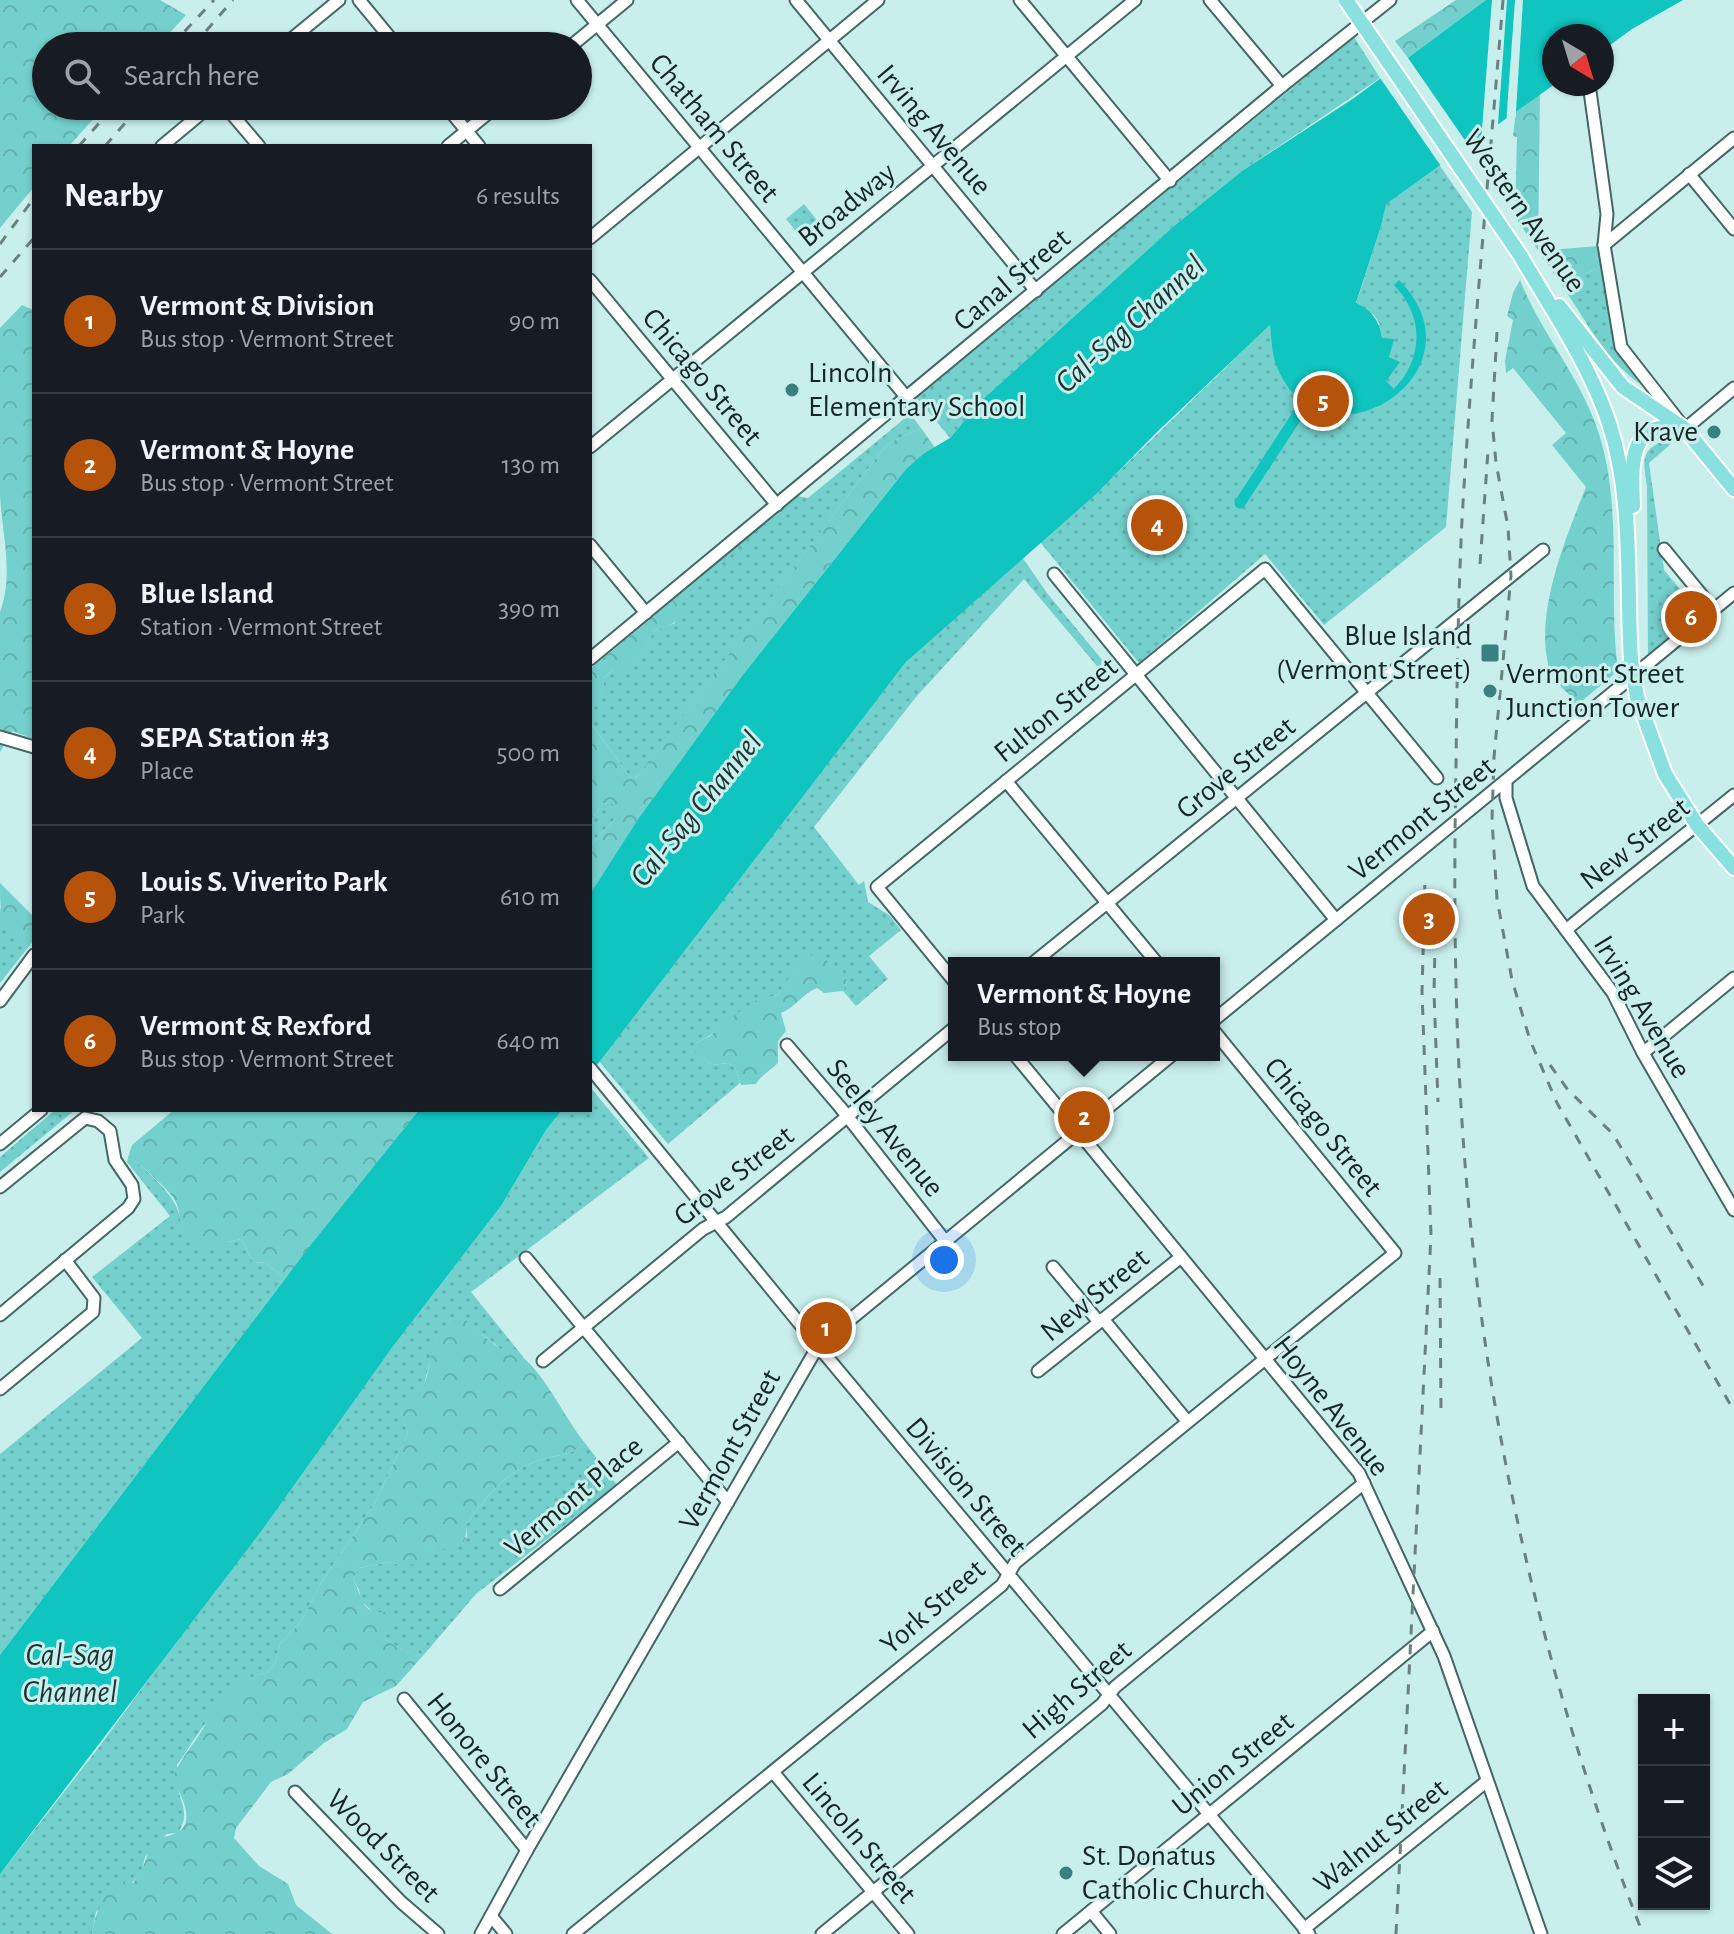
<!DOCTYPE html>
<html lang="en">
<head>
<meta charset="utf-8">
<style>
	body { margin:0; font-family:"Alegreya Sans",sans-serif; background:#20242c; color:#f1f3f6 }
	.controls { position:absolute; right:24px; bottom:24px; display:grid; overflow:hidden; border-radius:0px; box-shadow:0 2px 6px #0004 }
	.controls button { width:72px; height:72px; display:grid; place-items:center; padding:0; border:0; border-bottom:2px solid #363941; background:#171b24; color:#f1f3f6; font:40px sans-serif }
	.compass { position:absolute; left:1542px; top:24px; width:72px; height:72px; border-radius:50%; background:#171b24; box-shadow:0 2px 6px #0004; rotate:142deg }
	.you { position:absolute; left:944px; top:1260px; width:28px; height:28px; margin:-20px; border:6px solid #fff; border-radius:50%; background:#1a73e8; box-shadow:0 0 0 12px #1a73e833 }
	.badge { display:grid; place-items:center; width:52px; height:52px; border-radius:50%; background:#b45309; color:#fff; font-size:26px; font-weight:700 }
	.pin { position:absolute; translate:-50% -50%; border:4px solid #fff; box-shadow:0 2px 8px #0006 }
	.popup { position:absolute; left:948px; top:957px; width:272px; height:104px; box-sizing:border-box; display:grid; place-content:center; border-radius:0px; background:#171b24; filter:drop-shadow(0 2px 6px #0005); font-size:26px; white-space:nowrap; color:#9ea1a6 }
	.popup b { font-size:30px; color:#f1f3f6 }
	.popup::after { content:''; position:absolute; left:50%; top:100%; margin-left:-16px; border:16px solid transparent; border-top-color:#171b24 }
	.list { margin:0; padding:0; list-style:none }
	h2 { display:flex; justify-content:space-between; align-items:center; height:104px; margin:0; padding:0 32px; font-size:34px }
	h2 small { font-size:26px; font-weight:400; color:#9ea1a6 }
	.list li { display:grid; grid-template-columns:52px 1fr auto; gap:24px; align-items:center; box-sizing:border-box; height:144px; padding:0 32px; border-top:2px solid #363941 }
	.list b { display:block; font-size:30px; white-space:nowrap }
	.list p { margin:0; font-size:26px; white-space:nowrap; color:#9ea1a6 }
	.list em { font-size:26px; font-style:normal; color:#9ea1a6 }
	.icon { flex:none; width:44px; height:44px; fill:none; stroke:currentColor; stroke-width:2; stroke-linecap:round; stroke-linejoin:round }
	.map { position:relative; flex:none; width:1734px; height:1934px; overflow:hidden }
	.search { position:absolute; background:#171b24; box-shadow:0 2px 6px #0004; left:32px; top:32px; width:560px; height:88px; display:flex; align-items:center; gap:20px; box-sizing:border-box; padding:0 28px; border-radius:44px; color:#9ea1a6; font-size:30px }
	.panel { position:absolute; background:#171b24; box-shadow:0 2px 6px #0004; left:32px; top:144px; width:560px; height:968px; border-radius:0px }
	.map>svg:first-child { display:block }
</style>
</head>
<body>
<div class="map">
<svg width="1734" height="1934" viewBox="0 0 1734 1934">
	<defs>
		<pattern id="green-dots" width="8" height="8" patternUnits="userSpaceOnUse" patternTransform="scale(2)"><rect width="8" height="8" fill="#73d0cc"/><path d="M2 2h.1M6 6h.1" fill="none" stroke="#63b2af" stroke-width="1.8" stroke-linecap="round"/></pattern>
		<pattern id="forest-crowns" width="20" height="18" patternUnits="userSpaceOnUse" patternTransform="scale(2)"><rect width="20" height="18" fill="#73d0cc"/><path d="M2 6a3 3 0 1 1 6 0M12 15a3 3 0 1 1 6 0" fill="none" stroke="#63b2af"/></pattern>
	</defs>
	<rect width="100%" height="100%" fill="#c9efed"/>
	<g fill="url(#green-dots)">
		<path d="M1354 37 1380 78 1242 171 1174 226 981 401 950 438 916 397Z"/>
		<path d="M1440 166 1472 212 1446 527 1324 625 1265 554 1139 663 1040 542C1120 474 1194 397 1271 324L1380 325 1374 315 1356 304 1381 226 1385 204Z"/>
		<path d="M804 204 821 225 803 240 786 219Z"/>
		<path d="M1602 267 1615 349 1647 388C1608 366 1586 320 1561 284Z"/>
		<path d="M910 414 921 428 889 443 876 458 642 771 635 778 630 777 590 722V695L599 696 604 687V678L612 670 633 668 654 631 675 623 677 603 673 600 797 496 808 498Z"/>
		<path d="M1668 439 1673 442 1649 463 1664 570 1700 613 1648 655 1647 486C1643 460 1640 449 1668 439Z"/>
		<path d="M1022 557 1047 593 1113 673 1107 678 1024 579 916 697 814 827 859 885 864 881 868 902 889 915 901 930 869 956 888 979 856 1006 843 991 847 981 797 967 778 995C740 1003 730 1027 696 1043L704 1059 712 1065 729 1063 735 1068 740 1083 668 1144 599 1061 906 662Z"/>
		<path d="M603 803 616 804V818L590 846V821Z"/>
		<path d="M0 908 34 940 0 983Z"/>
		<path d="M590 1087 649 1158 471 1292 524 1358 503 1351 461 1317H452L436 1339 422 1392 401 1410 408 1433 375 1503 321 1583 301 1622 280 1644 275 1663 267 1673C229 1677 198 1736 177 1765 178 1774 177 1785 179 1793 184 1809 188 1817 178 1833L167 1834 145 1857 141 1875 96 1912 92 1934H0V1874L96 1751 391 1349 501 1206 546 1130 562 1110H590Z"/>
		<path d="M55 1110H75L0 1172V1157Z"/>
		<path d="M129 1154C151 1177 181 1196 182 1229L228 1242 241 1239 253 1262 266 1263 285 1279 0 1655V1454L142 1338 92 1277 170 1216 127 1162Z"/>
		<path d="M585 1443 617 1485 476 1594 421 1658 416 1648 408 1653 386 1640 374 1613 361 1601 359 1590 353 1579 359 1568 389 1562 400 1565 426 1553 434 1546 467 1537 466 1525C485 1498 505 1472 537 1461 554 1455 572 1456 585 1443Z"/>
	</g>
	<g fill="url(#forest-crowns)">
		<path d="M0 0H160L186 15 158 46H46V106H105L69 146H34V187L0 228Z"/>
		<path d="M1456 0H1486L1408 58 1395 41Z"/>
		<path d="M1540 94 1538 251 1598 246 1602 267 1561 284 1515 217 1517 137 1513 136 1516 111Z"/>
		<path d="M1520 280C1543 338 1585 381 1602 444 1622 519 1608 595 1618 671L1571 710 1564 703 1571 697C1564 689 1551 678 1549 668 1534 612 1566 538 1586 487L1552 445 1566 433 1513 368 1506 373 1505 361 1513 320 1507 316 1513 293Z"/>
		<path d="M22 305 33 310 34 317V739L12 731 0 752V612C14 574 2 534 0 495 0 440 0 384 0 328Z"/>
		<path d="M921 428 936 449 923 454 906 469C796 608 685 745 590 894V846L616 818V805L603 803 590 821V722L630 777 636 778 876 458 889 443Z"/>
		<path d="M673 600 682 607C680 624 668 626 654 631L633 669 621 672 612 670 604 678V687L599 697 590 695V669Z"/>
		<path d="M0 883 34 917V940L29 946C0 938 0 911 0 883Z"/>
		<path d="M813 954 842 968 847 981 843 991 824 993 817 988C802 994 796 1007 781 1013L786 1031 778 1041V1063C770 1071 762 1074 756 1084L741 1085 735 1068 729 1063 712 1065 695 1052 696 1043 710 1036 736 1014 757 1000 778 995 797 966Z"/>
		<path d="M174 1110H419L285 1279 266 1263 253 1262 241 1239 228 1242 224 1249C208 1252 189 1248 182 1229 178 1218 182 1213 174 1199 163 1183 143 1169 129 1154L132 1145Z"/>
		<path d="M452 1317H461C473 1324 495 1348 505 1351 513 1355 520 1354 527 1361 551 1385 564 1417 585 1443 572 1456 554 1455 537 1461 505 1472 485 1498 466 1525 468 1549 455 1554 434 1546L416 1564 400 1565 389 1562 359 1568 353 1579C364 1599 360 1615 388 1612L391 1621 384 1631 386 1640 408 1653 416 1647 421 1658 396 1686 363 1702 347 1729 324 1743 288 1774 271 1782 236 1828 234 1838 259 1866 288 1884 296 1905 332 1934H92C96 1912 102 1894 121 1881L133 1883C144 1872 146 1854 154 1840 160 1837 172 1836 178 1832 197 1820 179 1793 173 1779 178 1761 189 1751 199 1735 204 1728 207 1720 211 1712 222 1695 246 1675 267 1673L275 1663 280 1644 301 1622 321 1583 375 1503 408 1433 401 1411 405 1400C433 1393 426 1360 436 1339 440 1331 447 1324 452 1317Z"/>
	</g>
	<g fill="#10c4c0">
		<path d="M1486 0H1683L1632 29 1602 51V36H1554L1555 84 1386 204 1381 226 1356 303C1373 311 1379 321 1382 338L1394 339 1389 357 1400 362 1386 381 1394 389C1424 358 1424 316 1394 285L1399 280C1491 373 1322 478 1277 367 1271 353 1272 338 1270 325L1158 431 1095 495 906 662 590 1074V894L639 818 743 675 906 469 923 454 950 438 981 401 1174 226 1242 171 1354 98Z"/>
		<path d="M419 1110H562L546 1130 501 1206 391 1349 262 1530 0 1874V1655L310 1246Z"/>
	</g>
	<g fill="#c9efed">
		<path d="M1492 0H1507L1498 124V130L1481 142Z"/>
		<path d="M1515 0H1523L1516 111V117L1506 124Z"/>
		<path d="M1406 55 1471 149 1443 169 1378 75Z"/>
	</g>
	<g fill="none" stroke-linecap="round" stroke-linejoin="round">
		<path stroke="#10c4c0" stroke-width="11" d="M1240 503 1306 402"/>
		<g stroke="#446765" stroke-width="15">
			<g id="minor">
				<path d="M359 0 397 46"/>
				<path d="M577 0 907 398"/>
				<path d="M796 0 1036 291"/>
				<path d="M1020 0 1170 181"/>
				<path d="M1210 0 1282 86"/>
				<path d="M283 46 339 0"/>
				<path d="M571 46 627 0"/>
				<path d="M1589 84 1607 214 1604 245 1621 347 1685 429 1734 388"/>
				<path d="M225 106 259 146"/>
				<path d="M446 106 479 146"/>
				<path d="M162 146 210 106"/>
				<path d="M448 146 497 106"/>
				<path d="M1689 174 1734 229"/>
				<path d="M590 238 878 0"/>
				<path d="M1604 245 1734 138"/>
				<path d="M590 280 777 505"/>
				<path d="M590 447 1135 0"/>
				<path d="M590 545 646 613"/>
				<path d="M1664 549 1714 610"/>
				<path d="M1054 574 1336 920"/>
				<path d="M590 659 1282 86 1390 0"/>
				<path d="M0 737 34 747"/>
				<path d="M1006 781 1157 963"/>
				<path d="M1506 781V798L1533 886 1613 993 1643 1053 1734 1210"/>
				<path d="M1566 930C1621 884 1679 840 1734 795"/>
				<path d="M1033 963 1543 550"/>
				<path d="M954 981 877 887 1265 569 1437 778"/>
				<path d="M0 1001 34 955"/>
				<path d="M1214 1020 1734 593"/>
				<path d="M787 1045 840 1107 945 1241"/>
				<path d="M1643 1053 1734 978"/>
				<path d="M1015 1055 1359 1473 1444 1656 1541 1934"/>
				<path d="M590 1068 818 1346 1309 1934"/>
				<path d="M0 1144 41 1110"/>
				<path d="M0 1187 85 1118 98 1121 110 1131 115 1160 132 1185 134 1199 128 1208 0 1315"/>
				<path d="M526 1258 728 1502"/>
				<path d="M1053 1267 1099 1322"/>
				<path d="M1103 1319 1187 1421"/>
				<path d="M543 1361 703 1229 726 1217 954 1028"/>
				<path d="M1038 1371 1181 1257"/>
				<path d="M0 1389 93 1312 94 1298 65 1260"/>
				<path d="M500 1589 679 1442"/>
				<path d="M404 1699 527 1850"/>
				<path d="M773 1772 908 1934"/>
				<path d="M295 1792 401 1902 438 1934"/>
				<path d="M1091 1911 1110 1934"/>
				<path d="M491 1916 506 1934"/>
				<path d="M1304 1929 1487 1781"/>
				<path d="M481 1934 527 1850 818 1346 1172 1055"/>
				<path d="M573 1934 1002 1585 1015 1563 1395 1253 1214 1031"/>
				<path d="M822 1934 1102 1704 1115 1687 1364 1483"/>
				<path d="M1063 1934 1433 1631"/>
			</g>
		</g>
		<g stroke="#fff" stroke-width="18">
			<g id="major">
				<path d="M1520 255C1552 310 1589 363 1609 423 1634 500 1626 581 1631 660"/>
				<path d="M1559 306 1623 387 1685 429 1734 489"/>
				<path d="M1633 506C1632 468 1626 417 1684 429"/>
				<path d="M1637 697 1665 774 1697 825 1734 868"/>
			</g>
		</g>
		<use href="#minor" stroke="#fff" stroke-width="11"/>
		<use href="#major" stroke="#88e1df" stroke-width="14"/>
		<g stroke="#698281" stroke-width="3" stroke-dasharray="10 10" stroke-linecap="butt">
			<path d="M1503 0C1489 173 1472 346 1462 520 1458 602 1457 684 1456 766 1453 923 1455 1082 1472 1238 1497 1476 1555 1712 1643 1934"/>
			<path d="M171 46 214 0"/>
			<path d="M193 46 233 0"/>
			<path d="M79 146 114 106"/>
			<path d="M105 146 140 106"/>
			<path d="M0 244 34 198"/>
			<path d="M0 277 34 238"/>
			<path d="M1497 332 1492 420 1496 463 1508 527 1511 576 1494 757 1492 820 1497 899 1512 980 1530 1040 1557 1103 1734 1411"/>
			<path d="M1480 564 1488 451"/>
			<path d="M1436 898 1434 993 1438 1102"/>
			<path d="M1550 1065 1568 1090 1613 1134 1705 1289"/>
			<path d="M1440 1278 1441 1412"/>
			<path d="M1396 1934 1431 1235 1422 992 1425 880"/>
		</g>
		<g stroke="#fff" stroke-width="18" stroke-linecap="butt">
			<g id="major-bridge">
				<path d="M1346 0 1520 255"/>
				<path d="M1631 660 1637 697"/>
			</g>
		</g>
		<use href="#major-bridge" stroke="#88e1df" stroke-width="14"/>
	</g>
	<g fill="#38817e" stroke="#c9efed" stroke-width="3">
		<circle cx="792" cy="390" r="8"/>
		<circle cx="1714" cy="432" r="8"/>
		<rect x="1480" y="643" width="20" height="20" rx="4"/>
		<circle cx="1490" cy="691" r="8"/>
		<circle cx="1066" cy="1873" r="8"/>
	</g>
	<g text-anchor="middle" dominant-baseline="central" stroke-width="6" stroke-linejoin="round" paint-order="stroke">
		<g font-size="30" fill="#172625" stroke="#c9efed">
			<text transform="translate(714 128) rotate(50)">Chatham Street</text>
			<text transform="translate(934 130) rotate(50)">Irving Avenue</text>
			<text transform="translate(847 205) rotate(-39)">Broadway</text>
			<text transform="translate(1524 211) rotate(55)">Western Avenue</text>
			<text transform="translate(1012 280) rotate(-40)">Canal Street</text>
			<text transform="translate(702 377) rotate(50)">Chicago Street</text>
			<text transform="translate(1056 710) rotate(-39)">Fulton Street</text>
			<text transform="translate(1236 768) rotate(-39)">Grove Street</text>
			<text transform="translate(1422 819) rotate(-39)">Vermont Street</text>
			<text transform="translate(1635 844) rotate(-38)">New Street</text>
			<text transform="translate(1642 1007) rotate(59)">Irving Avenue</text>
			<text transform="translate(1323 1127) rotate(51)">Chicago Street</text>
			<text transform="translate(885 1128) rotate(51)">Seeley Avenue</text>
			<text transform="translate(734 1176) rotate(-38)">Grove Street</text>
			<text transform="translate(1095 1295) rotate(-39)">New Street</text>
			<text transform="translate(1331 1406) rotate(52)">Hoyne Avenue</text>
			<text transform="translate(730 1450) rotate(-61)">Vermont Street</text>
			<text transform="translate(966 1487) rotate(50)">Division Street</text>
			<text transform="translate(574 1497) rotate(-40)">Vermont Place</text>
			<text transform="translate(933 1607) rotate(-41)">York Street</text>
			<text transform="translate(1077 1690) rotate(-41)">High Street</text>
			<text transform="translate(484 1760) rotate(51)">Honore Street</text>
			<text transform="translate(1233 1764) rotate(-39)">Union Street</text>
			<text transform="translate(1381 1836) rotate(-39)">Walnut Street</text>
			<text transform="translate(859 1838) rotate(50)">Lincoln Street</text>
			<text transform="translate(383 1846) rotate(45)">Wood Street</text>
		</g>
		<g font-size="30" fill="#172625" stroke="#c9efed" text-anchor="start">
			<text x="808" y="373">Lincoln<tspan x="808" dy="34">Elementary School</tspan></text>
			<text x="1698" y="432" text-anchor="end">Krave</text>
			<text x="1472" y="636" text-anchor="end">Blue Island<tspan x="1472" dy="34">(Vermont Street)</tspan></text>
			<text x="1506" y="674">Vermont Street<tspan x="1506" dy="34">Junction Tower</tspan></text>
			<text x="1082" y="1856">St. Donatus<tspan x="1082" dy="34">Catholic Church</tspan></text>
		</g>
		<g font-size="32" font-style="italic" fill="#1c3534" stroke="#c9efed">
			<text transform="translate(1130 324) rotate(-42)">Cal-Sag Channel</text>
			<text transform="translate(696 809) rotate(-51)">Cal-Sag Channel</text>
			<text x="70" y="1655">Cal-Sag<tspan x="70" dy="37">Channel</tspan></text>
		</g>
	</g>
</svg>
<div class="controls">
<button>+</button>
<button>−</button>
<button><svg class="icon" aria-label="layers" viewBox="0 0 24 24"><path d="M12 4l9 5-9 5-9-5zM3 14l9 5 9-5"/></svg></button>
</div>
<svg class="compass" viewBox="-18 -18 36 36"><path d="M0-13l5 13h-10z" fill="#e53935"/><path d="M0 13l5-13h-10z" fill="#9ea1a6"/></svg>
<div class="you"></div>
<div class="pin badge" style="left:826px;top:1328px">1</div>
<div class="pin badge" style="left:1084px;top:1117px">2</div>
<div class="popup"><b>Vermont &amp; Hoyne</b>Bus stop</div>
<div class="pin badge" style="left:1429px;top:919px">3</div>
<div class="pin badge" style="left:1157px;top:525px">4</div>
<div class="pin badge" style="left:1323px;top:401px">5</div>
<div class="pin badge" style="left:1691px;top:617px">6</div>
<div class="search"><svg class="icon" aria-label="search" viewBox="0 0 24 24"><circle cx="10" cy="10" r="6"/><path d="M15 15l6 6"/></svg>Search here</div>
<section class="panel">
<h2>Nearby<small>6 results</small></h2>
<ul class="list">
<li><span class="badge">1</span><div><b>Vermont &amp; Division</b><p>Bus stop · Vermont Street</p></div><em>90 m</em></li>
<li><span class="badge">2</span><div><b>Vermont &amp; Hoyne</b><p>Bus stop · Vermont Street</p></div><em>130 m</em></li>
<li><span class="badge">3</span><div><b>Blue Island</b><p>Station · Vermont Street</p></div><em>390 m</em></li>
<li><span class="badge">4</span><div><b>SEPA Station #3</b><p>Place</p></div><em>500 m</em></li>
<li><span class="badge">5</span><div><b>Louis S. Viverito Park</b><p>Park</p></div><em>610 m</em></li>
<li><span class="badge">6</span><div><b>Vermont &amp; Rexford</b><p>Bus stop · Vermont Street</p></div><em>640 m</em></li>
</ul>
</section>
</div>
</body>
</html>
